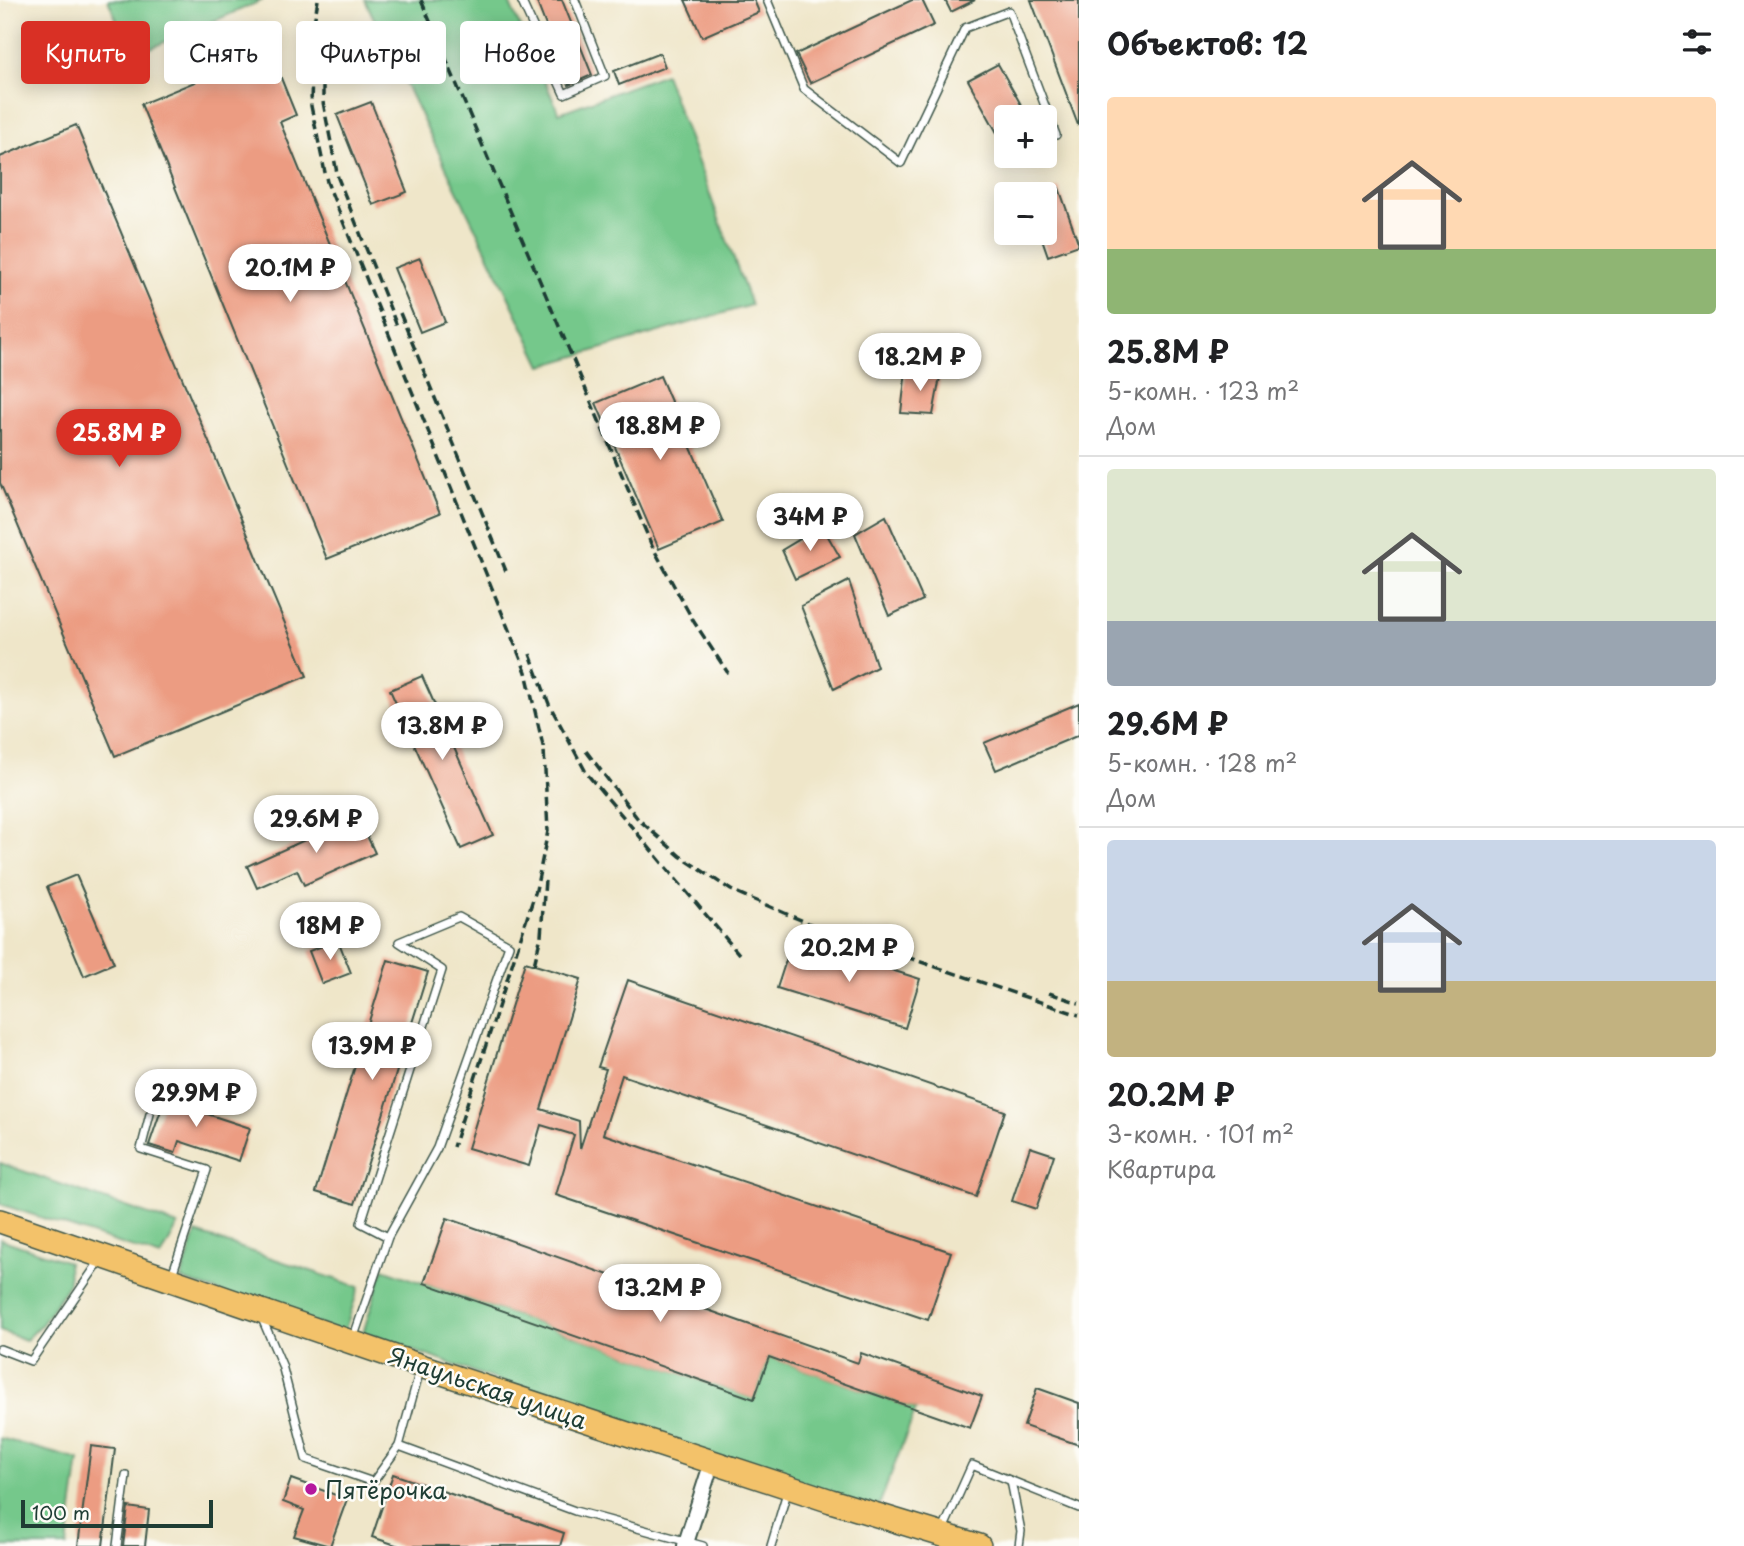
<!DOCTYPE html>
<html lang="ru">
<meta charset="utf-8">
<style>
body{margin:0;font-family:"Playpen Sans",sans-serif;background:#f2f2f2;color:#202124;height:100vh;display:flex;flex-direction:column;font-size:26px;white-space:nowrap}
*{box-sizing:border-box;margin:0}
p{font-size:23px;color:#757577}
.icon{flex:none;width:38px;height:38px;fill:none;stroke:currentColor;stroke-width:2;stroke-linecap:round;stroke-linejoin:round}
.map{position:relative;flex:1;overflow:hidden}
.panel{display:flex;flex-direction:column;background:#fff;width:665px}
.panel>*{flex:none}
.top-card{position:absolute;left:21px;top:21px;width:665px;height:63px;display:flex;gap:14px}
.controls{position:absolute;left:994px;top:105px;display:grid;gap:14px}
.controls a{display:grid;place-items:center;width:63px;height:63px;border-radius:7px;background:#fff;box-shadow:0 4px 18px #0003;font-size:35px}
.scale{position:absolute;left:21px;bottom:18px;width:192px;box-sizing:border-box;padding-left:7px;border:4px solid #1f3d34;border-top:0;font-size:19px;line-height:24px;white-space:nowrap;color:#1f3d34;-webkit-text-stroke:5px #fdfcf7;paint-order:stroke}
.price{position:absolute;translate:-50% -60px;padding:0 16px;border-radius:24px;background:#fff;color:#222;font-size:23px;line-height:46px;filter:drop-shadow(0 2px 4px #0008)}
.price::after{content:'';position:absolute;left:50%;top:42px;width:21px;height:16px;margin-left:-10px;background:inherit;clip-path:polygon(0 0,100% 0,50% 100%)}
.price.on{background:#d93025;color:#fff}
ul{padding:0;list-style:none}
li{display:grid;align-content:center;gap:14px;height:371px;padding:0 28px}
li+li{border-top:2px solid #e0e0e0}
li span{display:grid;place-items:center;height:217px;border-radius:7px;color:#555}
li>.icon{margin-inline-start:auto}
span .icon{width:126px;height:126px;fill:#fffc;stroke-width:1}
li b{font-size:30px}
h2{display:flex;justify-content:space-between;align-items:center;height:84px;padding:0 28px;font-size:30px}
.pill{padding:0 24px;border-radius:7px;background:#fff;box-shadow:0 4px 18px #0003;font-size:24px;line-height:63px}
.pill.on{background:#d93025;color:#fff}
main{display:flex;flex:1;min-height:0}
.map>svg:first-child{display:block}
.green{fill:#75c88b;stroke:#4a8260;stroke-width:2}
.building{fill:#ec9c82}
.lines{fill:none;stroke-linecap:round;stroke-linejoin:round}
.lane-casing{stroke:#3e564a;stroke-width:10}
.street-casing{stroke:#3e564a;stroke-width:18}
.primary-casing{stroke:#3e564a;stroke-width:26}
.lane{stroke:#fff;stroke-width:7}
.street{stroke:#fff;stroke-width:14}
.primary{stroke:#f3c26a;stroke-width:23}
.rail{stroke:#1f3d34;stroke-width:3.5;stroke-dasharray:10 5;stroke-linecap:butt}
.poi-dot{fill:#b5179e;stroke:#fdfcf7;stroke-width:2.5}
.labels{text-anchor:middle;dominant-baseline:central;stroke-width:5;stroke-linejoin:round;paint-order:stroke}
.street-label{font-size:23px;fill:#1f3d34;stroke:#fdfcf7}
.poi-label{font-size:23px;fill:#1f3d34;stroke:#fdfcf7;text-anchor:start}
</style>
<main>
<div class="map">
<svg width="1079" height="1546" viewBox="0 0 1079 1546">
<rect width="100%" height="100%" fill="#fdfcf7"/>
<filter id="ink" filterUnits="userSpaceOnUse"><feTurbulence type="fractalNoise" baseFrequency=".0143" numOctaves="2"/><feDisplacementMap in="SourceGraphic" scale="14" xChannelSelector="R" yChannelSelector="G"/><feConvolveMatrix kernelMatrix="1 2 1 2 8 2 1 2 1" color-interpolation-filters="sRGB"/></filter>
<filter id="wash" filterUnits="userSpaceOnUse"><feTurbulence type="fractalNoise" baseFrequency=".00686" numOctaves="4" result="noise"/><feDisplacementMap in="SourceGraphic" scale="28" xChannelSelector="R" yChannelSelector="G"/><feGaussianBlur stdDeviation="1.57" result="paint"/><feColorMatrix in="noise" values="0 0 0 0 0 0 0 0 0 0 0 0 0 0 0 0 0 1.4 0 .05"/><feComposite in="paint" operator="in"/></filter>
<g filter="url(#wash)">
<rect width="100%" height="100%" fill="#efe6c9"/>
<g class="green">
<polygon points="108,0 263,0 132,56"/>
<polygon points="365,0 508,0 559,113 665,74 751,305 542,366"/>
<polygon points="0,1163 178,1225 161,1257 0,1204"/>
<polygon points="196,1233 359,1287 344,1333 181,1279"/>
<polygon points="0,1239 68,1262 69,1283 42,1324 26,1340 0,1331"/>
<polygon points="383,1269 754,1399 769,1357 916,1409 876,1513 363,1333"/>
<polygon points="0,1438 79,1460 67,1546 0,1546"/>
</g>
<g id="blocks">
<g class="building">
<polygon points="536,0 562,0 592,75 569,85"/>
<polygon points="685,0 754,0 759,12 702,37"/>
<polygon points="912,0 922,0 934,25 810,83 796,54"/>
<polygon points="945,0 975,0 951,12"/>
<polygon points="1031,0 1079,0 1079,124 1078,125"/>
<polygon points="270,51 296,115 280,122 440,513 327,559 141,104"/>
<polygon points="660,53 665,67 619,85 614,71"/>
<polygon points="998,64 1028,117 1006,117 1006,149 968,80"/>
<polygon points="371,102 407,192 373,205 337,115"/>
<polygon points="76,125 307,676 115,756 0,483 0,157"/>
<polygon points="1059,188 1079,245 1048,256 1040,233 1045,233 1045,193"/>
<polygon points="420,258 445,322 420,332 394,268"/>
<polygon points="906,370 940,377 933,415 901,413"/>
<polygon points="660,376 723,522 659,549 596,403"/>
<polygon points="886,516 923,600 889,616 855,534"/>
<polygon points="822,526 840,557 795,579 782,550"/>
<polygon points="849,581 877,667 834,689 801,606"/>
<polygon points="422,676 493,835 461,849 390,690"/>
<polygon points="1079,703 1079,735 996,770 984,743"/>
<polygon points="358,816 375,853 304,885 297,870 257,888 247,866"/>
<polygon points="76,875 114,963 84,976 47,887"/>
<polygon points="793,939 920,979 905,1028 777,988"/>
<polygon points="338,940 351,973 322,984 309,951"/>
<polygon points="388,960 428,972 355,1204 316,1192"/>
<polygon points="525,962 581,979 541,1109 579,1121 580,1149 606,1069 598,1067 628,980 1005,1111 976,1197 622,1075 603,1134 951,1252 928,1320 556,1195 574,1135 541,1125 529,1166 468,1148"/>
<polygon points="169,1087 193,1095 189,1108 250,1128 239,1161 179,1141 175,1153 149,1145"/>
<polygon points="1030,1147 1054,1155 1036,1209 1012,1201"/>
<polygon points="447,1218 858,1363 861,1353 982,1396 970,1428 769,1357 754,1399 424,1283"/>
<polygon points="1037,1388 1079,1403 1079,1445 1024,1426"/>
<polygon points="91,1446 115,1449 103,1546 78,1546"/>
<polygon points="393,1474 564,1533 560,1546 399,1546 372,1537"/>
<polygon points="291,1479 347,1499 330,1546 294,1536 304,1510 283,1502"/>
<polygon points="128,1507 149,1510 145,1546 123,1546"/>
</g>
</g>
</g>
<g filter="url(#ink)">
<use href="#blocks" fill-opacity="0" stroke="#3e564a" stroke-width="2"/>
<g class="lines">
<g class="lane-casing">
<g id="lane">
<polyline points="521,0 564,94 605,76 575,0"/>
<polyline points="767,0 804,89 901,163 965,28 1009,11 1056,135"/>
<polyline points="150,1114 141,1149 207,1170 172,1275"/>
<polyline points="261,1316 282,1365 306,1459 373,1482 399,1446 420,1370"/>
<polyline points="353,1339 388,1237 437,1148 509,945 459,917 399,942 442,970 361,1223 388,1237"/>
<polyline points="0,1349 31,1361 101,1259"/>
<polyline points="399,1446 575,1511 703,1546"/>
<polyline points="1011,1481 1021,1531 1019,1546"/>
<polyline points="942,1532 972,1465 1079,1508"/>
<polyline points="117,1546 126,1475"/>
<polyline points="771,1546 788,1489"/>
</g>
</g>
<g class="street-casing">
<polyline id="street" points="685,1546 712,1462"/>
</g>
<g class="primary-casing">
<polyline id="primary" points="0,1221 421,1366 831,1501 979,1546"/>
</g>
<use href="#lane" class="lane"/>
<use href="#street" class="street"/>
<use href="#primary" class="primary"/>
<g class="rail">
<polyline points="318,0 313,28 311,106 327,182 526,672 544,750 548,831 536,890 453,1147"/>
<polyline points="421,0 652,546 694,622 728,673"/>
<polyline points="323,42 323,102 338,178 397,326"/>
<polyline points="400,313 506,571"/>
<polyline points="530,654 549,704 587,774 739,954"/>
<polyline points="586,751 638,819 680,856 731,890 817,927 1079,1015"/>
<polyline points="534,965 541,936 545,880"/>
<polyline points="1049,993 1079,1003"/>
</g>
</g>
</g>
<circle class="poi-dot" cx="311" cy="1489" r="7"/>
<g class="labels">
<g class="street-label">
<text transform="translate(488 1387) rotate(19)">Янаульская улица</text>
</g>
<g class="poi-label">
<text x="325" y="1489">Пятёрочка</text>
</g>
</g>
</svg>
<div class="controls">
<a>+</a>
<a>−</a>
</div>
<div class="scale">100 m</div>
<b class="price" style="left:290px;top:304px">20.1M ₽</b>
<b class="price" style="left:920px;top:393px">18.2M ₽</b>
<b class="price" style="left:660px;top:462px">18.8M ₽</b>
<b class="price on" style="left:119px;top:469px">25.8M ₽</b>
<b class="price" style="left:810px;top:553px">34M ₽</b>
<b class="price" style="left:442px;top:762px">13.8M ₽</b>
<b class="price" style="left:316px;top:855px">29.6M ₽</b>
<b class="price" style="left:330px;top:962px">18M ₽</b>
<b class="price" style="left:849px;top:984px">20.2M ₽</b>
<b class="price" style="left:372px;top:1082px">13.9M ₽</b>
<b class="price" style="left:196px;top:1129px">29.9M ₽</b>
<b class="price" style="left:660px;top:1324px">13.2M ₽</b>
<div class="top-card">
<a class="pill on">Купить</a>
<a class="pill">Снять</a>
<a class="pill">Фильтры</a>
<a class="pill">Новое</a>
</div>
</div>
<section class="panel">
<h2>Объектов: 12<svg class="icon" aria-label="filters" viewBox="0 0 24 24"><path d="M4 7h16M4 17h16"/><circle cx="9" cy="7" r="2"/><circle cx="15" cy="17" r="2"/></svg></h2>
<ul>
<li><span style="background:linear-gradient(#ffd9b3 70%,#8fb573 0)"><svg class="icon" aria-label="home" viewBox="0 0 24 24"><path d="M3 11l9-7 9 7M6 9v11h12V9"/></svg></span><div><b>25.8M ₽</b><p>5-комн. · 123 m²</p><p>Дом</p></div></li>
<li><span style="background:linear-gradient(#dfe7d0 70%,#9aa5b1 0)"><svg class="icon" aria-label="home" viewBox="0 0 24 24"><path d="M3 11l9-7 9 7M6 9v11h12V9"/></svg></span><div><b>29.6M ₽</b><p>5-комн. · 128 m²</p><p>Дом</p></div></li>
<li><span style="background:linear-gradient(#c9d6e8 65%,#c2b280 0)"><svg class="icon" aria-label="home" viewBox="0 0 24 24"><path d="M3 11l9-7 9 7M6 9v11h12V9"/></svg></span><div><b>20.2M ₽</b><p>3-комн. · 101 m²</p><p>Квартира</p></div></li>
</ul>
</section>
</main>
